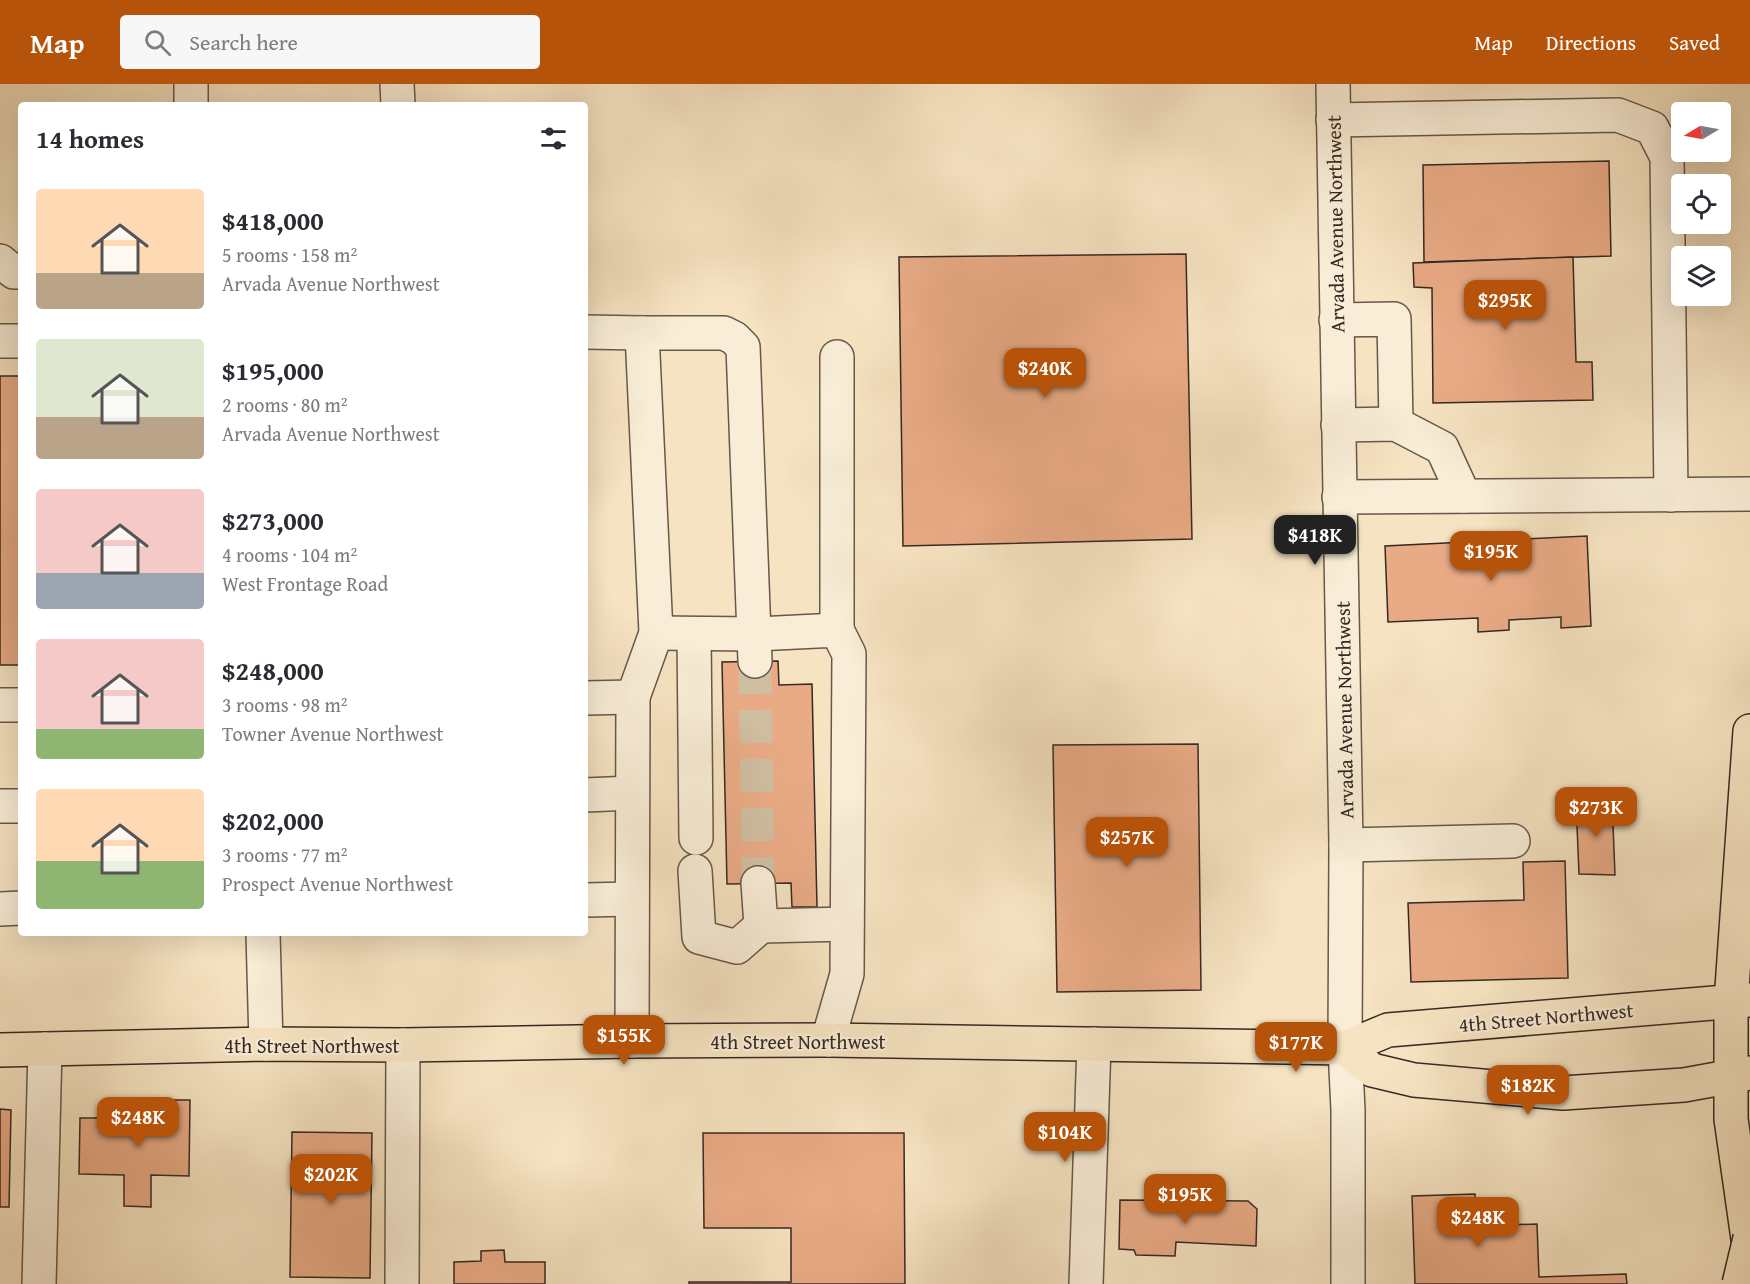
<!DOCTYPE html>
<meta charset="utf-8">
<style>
body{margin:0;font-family:"Gentium Book Plus",serif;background:#f7f7f7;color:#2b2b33;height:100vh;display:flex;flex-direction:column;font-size:22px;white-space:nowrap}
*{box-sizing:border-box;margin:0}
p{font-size:20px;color:#7c7c81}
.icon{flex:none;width:33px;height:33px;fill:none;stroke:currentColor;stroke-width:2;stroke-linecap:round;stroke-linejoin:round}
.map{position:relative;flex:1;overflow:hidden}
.panel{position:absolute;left:18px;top:18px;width:570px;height:834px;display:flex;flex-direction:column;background:#fff;border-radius:6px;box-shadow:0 6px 24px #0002}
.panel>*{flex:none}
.needle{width:39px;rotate:260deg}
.tools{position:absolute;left:1671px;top:18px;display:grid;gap:12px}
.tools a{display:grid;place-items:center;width:60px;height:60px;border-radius:6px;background:#fff;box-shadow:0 6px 24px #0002;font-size:30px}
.price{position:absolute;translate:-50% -51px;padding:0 14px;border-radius:12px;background:#b45309;color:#fff;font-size:20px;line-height:39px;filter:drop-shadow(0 2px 3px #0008)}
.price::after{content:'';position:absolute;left:50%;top:36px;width:18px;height:14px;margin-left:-9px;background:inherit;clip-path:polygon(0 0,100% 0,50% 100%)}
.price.selected{background:#222;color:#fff}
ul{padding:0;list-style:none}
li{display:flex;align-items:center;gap:18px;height:150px;padding:0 18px}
li span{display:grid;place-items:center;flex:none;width:168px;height:120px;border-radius:6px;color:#555}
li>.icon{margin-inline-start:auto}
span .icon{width:72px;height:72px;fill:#fffc;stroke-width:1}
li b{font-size:26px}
h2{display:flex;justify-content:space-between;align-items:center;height:72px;padding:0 18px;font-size:26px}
header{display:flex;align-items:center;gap:36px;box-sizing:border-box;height:84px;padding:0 30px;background:#b45309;color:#fff}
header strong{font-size:28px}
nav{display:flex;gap:33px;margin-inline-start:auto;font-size:21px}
.search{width:420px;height:54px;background:#f7f7f7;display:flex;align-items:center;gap:15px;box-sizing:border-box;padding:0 21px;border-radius:6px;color:#7c7c81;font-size:22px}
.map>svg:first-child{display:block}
.building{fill:#e9ab86;stroke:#362923;stroke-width:1.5}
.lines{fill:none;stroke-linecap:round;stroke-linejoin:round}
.minor-tunnel{stroke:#d0bea1;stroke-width:33;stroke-dasharray:33 16;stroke-linecap:butt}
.minor-casing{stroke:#66584a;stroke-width:36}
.major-casing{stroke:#362923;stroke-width:36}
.highway-casing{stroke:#362923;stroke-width:36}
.minor{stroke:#f9edd7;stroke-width:33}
.major{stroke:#f6e3c1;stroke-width:33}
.highway{stroke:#f6e3c1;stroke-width:33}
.highway-bridge-casing{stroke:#362923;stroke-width:36;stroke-linecap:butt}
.highway-bridge{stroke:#f6e3c1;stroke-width:33}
.labels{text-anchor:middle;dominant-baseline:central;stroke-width:4.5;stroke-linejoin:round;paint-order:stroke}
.street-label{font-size:20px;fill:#362923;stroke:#f9edd7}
</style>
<header>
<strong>Map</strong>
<div class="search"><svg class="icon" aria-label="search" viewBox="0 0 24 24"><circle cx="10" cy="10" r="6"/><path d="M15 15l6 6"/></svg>Search here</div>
<nav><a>Map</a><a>Directions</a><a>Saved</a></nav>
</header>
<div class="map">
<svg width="1750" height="1200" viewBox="0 0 1750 1200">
<rect width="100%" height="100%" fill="#f6e3c1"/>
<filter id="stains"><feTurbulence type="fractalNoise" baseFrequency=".00333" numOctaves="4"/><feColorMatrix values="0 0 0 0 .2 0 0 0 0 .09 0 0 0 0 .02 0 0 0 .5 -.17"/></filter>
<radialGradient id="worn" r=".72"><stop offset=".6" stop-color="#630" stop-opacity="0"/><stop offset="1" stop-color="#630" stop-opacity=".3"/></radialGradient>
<g class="building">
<polygon points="1609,77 1611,172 1424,178 1423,81"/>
<polygon points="1186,170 1192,455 903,462 899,173"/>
<polygon points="1573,173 1576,278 1592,278 1593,316 1433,319 1432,204 1414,203 1413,179"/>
<rect x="0" y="292" width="21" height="289"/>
<polygon points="1587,452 1591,542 1561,544 1561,533 1509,536 1509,546 1478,548 1478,534 1388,538 1385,462"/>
<polygon points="778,577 779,601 812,600 817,823 792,823 791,799 727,800 722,578"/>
<polygon points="1198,660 1201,906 1057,908 1053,661"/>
<polygon points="1612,716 1615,791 1579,790 1576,718"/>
<polygon points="1565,777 1568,894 1411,898 1408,819 1524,816 1523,778"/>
<polygon points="151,1016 190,1016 189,1092 151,1091 151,1123 124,1122 124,1091 79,1090 80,1034 151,1034"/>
<polygon points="0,1025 11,1026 9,1123 0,1123"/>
<polygon points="292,1048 372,1049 370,1194 290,1193"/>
<polygon points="703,1049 904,1049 905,1200 689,1200 689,1198 791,1198 791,1144 704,1144"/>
<polygon points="1475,1110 1476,1142 1537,1140 1539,1193 1626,1190 1627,1200 1415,1200 1412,1112"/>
<polygon points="1120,1116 1248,1117 1257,1125 1256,1162 1176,1158 1175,1172 1136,1171 1134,1166 1119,1165"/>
<polygon points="504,1166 505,1178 545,1178 545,1200 454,1200 454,1178 481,1177 481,1167"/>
</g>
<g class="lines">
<polyline class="minor-tunnel" points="755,577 758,799"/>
<g class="minor-casing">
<g id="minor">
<polyline points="397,0 398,21"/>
<polyline points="1333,0 1346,761 1345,964 1348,1026 1348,1200"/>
<polyline points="191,21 191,0"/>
<polyline points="1333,36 1618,31 1652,44 1667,73 1671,411"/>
<polyline points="0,177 14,188 21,188"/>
<polyline points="1336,236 1394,235 1396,340"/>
<polyline points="585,248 642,249 656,549 633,613 632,957"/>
<polyline points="642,249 724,249 734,254 743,263 755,577"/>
<polyline points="0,257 21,257"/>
<polyline points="837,273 837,546"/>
<polyline points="1338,341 1396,340 1442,364 1464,412"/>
<polyline points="1339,413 1750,410"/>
<polyline points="656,549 755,550 837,546 849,570 847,890 828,956"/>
<polyline points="694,550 696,754"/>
<polyline points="585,614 633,613"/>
<polyline points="0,621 21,621"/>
<polyline points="585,711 632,709"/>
<polyline points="0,722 21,722"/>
<polyline points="1346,761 1513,757"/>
<polyline points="695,787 699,853 737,863 761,842 758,799"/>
<polyline points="585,816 632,815"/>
<polyline points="0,825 21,824"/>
<polyline points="761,842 847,840"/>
<polyline points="263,849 266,960"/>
<polyline points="39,1200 45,965"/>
<polyline points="402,1200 403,961"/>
<polyline points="1086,1200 1094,960"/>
</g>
</g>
<g class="major-casing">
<g id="major">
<polyline points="1731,918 1750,647"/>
<polyline points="1345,964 1372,986 1414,996 1563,1009 1684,1001 1750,989"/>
<polyline points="0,966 266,960 403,961 632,957 828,956 1345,964 1388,946 1750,916"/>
</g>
</g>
<g class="highway-casing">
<polyline id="highway" points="1731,918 1731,1035 1750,1169"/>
</g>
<use href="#minor" class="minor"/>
<use href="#major" class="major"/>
<use href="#highway" class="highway"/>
<g class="highway-bridge-casing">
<polyline id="highway-bridge" points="1739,1200 1750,1154"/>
</g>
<use href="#highway-bridge" class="highway-bridge"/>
</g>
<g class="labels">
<g class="street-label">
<text transform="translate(1335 140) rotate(-91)">Arvada Avenue Northwest</text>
<text transform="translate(1344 626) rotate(-91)">Arvada Avenue Northwest</text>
<text transform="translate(1546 933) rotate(-5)">4th Street Northwest</text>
<text x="798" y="957">4th Street Northwest</text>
<text x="312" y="961">4th Street Northwest</text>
</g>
</g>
<rect width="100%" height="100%" filter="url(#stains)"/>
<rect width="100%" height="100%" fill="url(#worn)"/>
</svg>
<div class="tools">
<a><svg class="needle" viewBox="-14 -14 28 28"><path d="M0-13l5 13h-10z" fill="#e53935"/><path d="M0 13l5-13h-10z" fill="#7c7c81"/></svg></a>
<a><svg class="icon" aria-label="locate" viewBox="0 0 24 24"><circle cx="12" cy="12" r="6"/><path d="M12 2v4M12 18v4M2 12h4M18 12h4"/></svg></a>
<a><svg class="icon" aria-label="layers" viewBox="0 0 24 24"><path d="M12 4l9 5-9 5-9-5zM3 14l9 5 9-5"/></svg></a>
</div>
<b class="price" style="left:1505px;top:247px">$295K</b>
<b class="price" style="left:1045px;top:315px">$240K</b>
<b class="price selected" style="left:1315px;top:482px">$418K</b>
<b class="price" style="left:1491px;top:498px">$195K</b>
<b class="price" style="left:1596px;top:754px">$273K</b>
<b class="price" style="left:1127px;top:784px">$257K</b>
<b class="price" style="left:624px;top:982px">$155K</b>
<b class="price" style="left:1296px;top:989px">$177K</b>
<b class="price" style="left:1528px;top:1032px">$182K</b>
<b class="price" style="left:138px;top:1064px">$248K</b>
<b class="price" style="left:1065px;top:1079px">$104K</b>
<b class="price" style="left:331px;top:1121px">$202K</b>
<b class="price" style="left:1185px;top:1141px">$195K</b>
<b class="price" style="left:1478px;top:1164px">$248K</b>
<section class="panel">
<h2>14 homes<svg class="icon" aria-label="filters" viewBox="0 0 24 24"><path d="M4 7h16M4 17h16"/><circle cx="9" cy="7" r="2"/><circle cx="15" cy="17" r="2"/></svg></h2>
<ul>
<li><span style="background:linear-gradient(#ffd9b3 70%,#b9a48a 0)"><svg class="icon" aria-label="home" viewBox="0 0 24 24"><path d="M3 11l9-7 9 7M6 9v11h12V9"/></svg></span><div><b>$418,000</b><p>5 rooms · 158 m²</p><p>Arvada Avenue Northwest</p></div></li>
<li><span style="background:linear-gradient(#dfe7d0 65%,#b9a48a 0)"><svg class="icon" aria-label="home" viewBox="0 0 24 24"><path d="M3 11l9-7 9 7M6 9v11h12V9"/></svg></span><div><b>$195,000</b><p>2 rooms · 80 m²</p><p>Arvada Avenue Northwest</p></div></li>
<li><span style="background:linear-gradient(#f6c9c9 70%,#9aa5b1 0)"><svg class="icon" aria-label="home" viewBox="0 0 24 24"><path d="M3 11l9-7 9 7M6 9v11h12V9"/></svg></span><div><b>$273,000</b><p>4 rooms · 104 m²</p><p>West Frontage Road</p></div></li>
<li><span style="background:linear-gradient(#f6c9c9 75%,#8fb573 0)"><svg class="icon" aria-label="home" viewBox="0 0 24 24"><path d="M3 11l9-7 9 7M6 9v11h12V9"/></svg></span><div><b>$248,000</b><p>3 rooms · 98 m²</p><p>Towner Avenue Northwest</p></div></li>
<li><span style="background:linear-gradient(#ffd9b3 60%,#8fb573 0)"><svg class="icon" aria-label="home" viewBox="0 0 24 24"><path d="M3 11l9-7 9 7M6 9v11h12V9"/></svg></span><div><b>$202,000</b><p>3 rooms · 77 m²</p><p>Prospect Avenue Northwest</p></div></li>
</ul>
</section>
</div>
